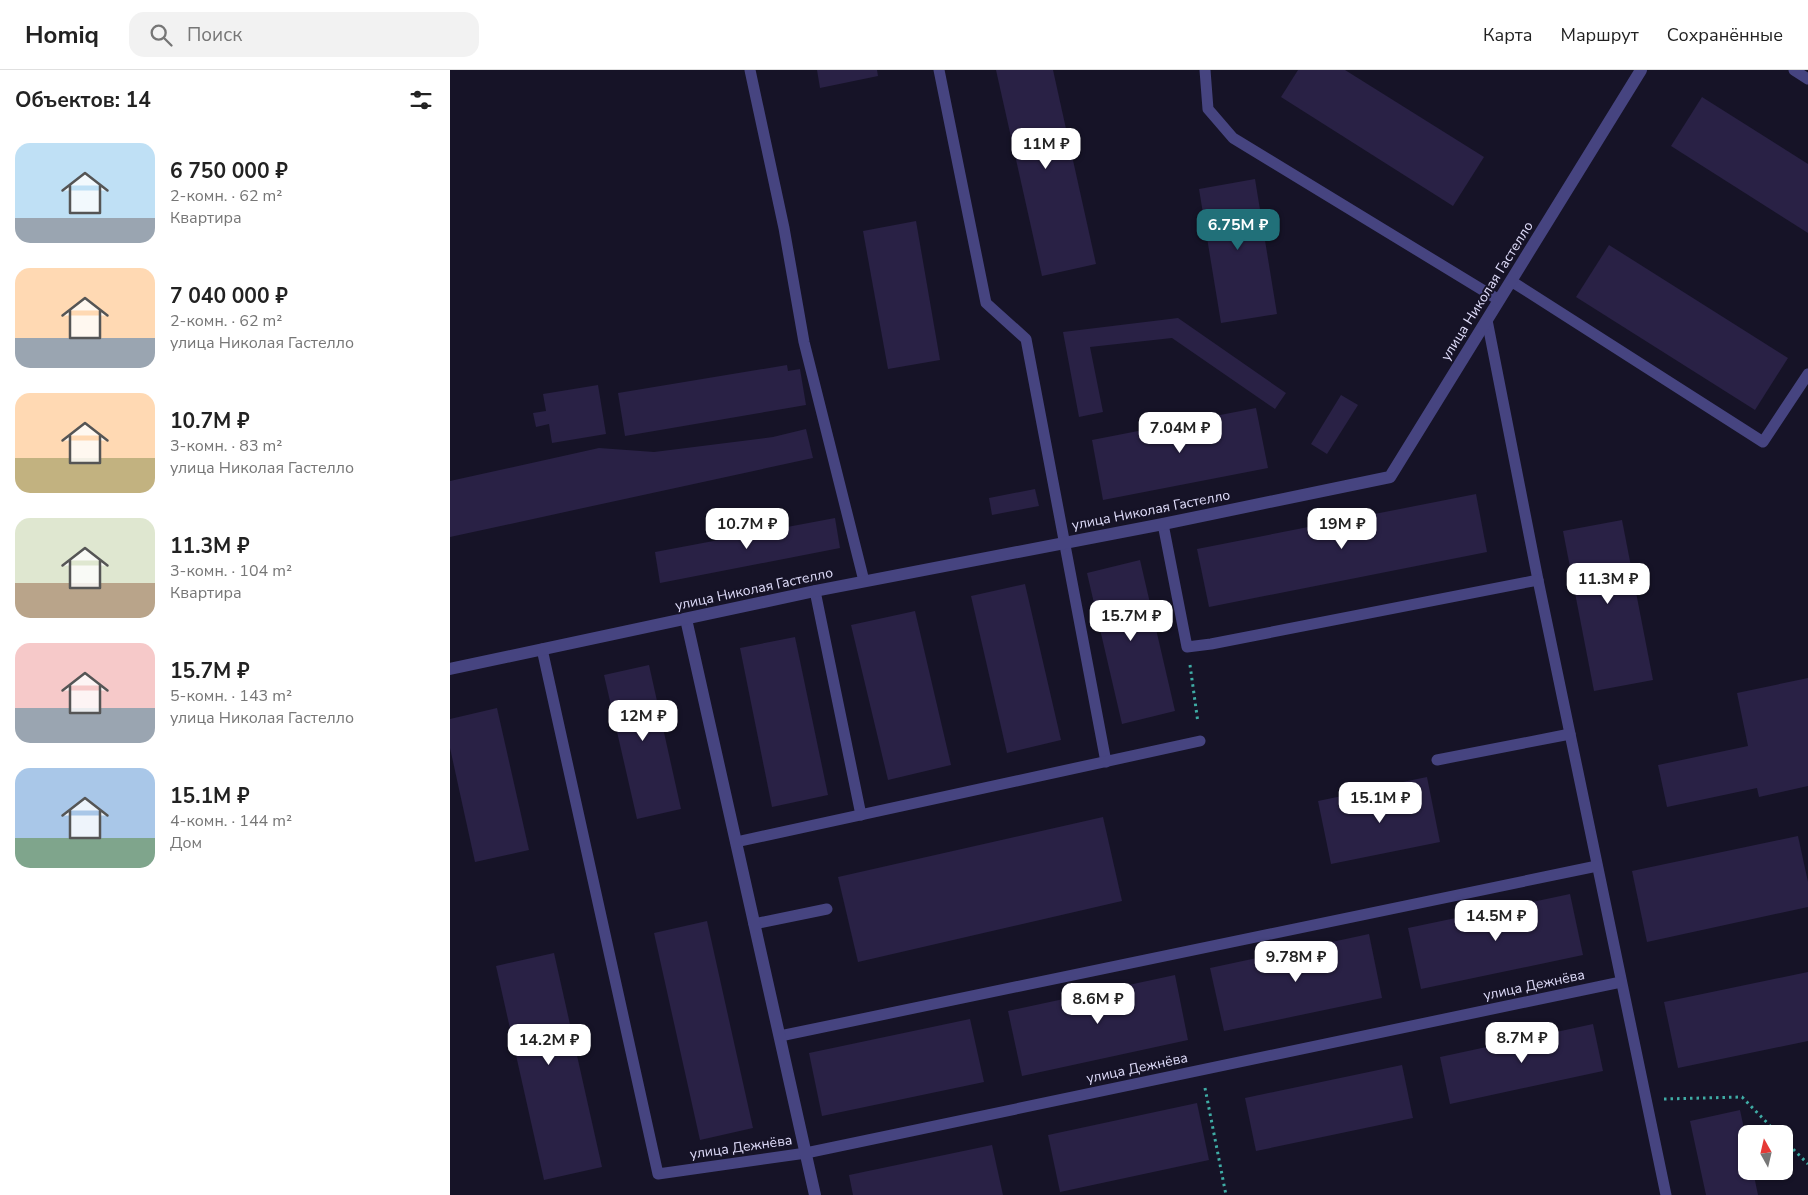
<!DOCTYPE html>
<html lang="ru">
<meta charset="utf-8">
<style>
body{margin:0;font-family:"Nunito Sans",sans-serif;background:#f2f2f2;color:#222;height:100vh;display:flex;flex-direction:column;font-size:19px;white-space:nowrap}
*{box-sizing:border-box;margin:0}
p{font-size:16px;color:#767676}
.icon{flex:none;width:28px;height:28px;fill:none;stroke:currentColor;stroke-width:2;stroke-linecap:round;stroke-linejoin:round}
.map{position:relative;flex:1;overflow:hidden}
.details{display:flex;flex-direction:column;background:#fff;width:450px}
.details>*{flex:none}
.needle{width:32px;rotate:352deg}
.tools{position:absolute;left:1288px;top:1055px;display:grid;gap:10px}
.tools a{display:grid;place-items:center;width:55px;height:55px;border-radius:10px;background:#fff;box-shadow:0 1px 4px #0004;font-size:25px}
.price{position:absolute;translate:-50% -42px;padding:0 11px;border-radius:10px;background:#fff;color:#222;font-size:16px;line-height:32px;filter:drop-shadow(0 1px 2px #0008)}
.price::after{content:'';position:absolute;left:50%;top:30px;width:15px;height:11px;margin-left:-8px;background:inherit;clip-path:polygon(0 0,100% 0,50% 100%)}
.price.current{background:#217079;color:#fff}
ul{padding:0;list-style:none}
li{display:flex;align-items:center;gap:15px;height:125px;padding:0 15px}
li span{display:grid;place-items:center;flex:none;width:140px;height:100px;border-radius:15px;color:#555}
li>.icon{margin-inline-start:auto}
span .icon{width:60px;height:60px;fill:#fffc;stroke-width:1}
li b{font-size:21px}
h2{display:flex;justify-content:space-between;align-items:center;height:60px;padding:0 15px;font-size:21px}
header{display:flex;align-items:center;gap:30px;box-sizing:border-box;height:70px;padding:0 25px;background:#fff;border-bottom:1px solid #e0e0e0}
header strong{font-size:24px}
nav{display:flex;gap:28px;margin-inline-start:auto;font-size:18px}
.search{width:350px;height:45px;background:#f2f2f2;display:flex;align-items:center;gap:12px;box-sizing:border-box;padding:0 18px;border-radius:15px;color:#767676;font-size:19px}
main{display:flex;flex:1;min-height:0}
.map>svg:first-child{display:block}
.building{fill:#292145}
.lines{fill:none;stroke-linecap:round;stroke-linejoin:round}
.path{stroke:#3faca5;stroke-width:3;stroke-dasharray:2.5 4;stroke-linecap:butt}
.service{stroke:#464480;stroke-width:11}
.minor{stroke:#464480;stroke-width:12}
.labels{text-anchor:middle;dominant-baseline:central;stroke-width:4;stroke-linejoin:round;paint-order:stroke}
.street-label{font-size:14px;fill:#e0ddfb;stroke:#161327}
</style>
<header>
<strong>Homiq</strong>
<div class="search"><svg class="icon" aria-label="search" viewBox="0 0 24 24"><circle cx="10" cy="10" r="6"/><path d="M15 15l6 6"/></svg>Поиск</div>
<nav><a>Карта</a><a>Маршрут</a><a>Сохранённые</a></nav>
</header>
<main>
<section class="details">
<h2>Объектов: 14<svg class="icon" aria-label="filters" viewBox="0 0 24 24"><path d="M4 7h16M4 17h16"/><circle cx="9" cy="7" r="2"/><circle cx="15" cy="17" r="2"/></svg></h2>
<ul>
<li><span style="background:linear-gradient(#bfe0f5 75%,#9aa5b1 0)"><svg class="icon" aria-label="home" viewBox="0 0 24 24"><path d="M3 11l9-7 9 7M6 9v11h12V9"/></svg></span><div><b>6 750 000 ₽</b><p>2-комн. · 62 m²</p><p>Квартира</p></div></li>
<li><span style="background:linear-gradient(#ffd9b3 70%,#9aa5b1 0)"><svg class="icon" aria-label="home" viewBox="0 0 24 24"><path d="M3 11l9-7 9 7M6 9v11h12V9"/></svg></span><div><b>7 040 000 ₽</b><p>2-комн. · 62 m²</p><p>улица Николая Гастелло</p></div></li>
<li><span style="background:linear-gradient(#ffd9b3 65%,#c2b280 0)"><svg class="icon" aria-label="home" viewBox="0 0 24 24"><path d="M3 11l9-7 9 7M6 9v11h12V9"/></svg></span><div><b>10.7M ₽</b><p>3-комн. · 83 m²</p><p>улица Николая Гастелло</p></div></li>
<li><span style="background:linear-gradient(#dfe7d0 65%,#b9a48a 0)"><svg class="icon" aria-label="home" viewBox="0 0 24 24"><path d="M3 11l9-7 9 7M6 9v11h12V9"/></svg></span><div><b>11.3M ₽</b><p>3-комн. · 104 m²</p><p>Квартира</p></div></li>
<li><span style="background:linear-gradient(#f6c9c9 65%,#9aa5b1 0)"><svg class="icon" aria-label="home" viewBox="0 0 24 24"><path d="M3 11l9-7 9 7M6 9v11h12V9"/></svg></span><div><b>15.7M ₽</b><p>5-комн. · 143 m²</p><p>улица Николая Гастелло</p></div></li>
<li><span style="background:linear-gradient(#a9c7e8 70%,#7fa58c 0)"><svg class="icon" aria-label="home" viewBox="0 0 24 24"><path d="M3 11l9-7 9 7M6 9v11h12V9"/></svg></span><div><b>15.1M ₽</b><p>4-комн. · 144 m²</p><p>Дом</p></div></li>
</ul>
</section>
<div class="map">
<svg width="1358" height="1125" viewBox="0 0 1358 1125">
<rect width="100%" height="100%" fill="#161327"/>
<g class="building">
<polygon points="367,0 427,0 428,6 370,18"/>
<polygon points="546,0 603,0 646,194 592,206"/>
<polygon points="848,0 895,0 1034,87 1003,136 831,27"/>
<polygon points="1252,27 1358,94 1358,163 1221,76"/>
<polygon points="805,109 827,244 771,253 749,119"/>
<polygon points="466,151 490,290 438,299 413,161"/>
<polygon points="1159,175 1338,288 1305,340 1126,227"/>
<polygon points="728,248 836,323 825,339 722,268 640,277 653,342 629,347 613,262"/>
<polygon points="337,295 338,301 350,299 356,335 175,366 168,323"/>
<polygon points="148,315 156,364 102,373 99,354 86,357 83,343 96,341 93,324"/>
<polygon points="891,325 908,335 877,384 861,374"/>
<polygon points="806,338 818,398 653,430 642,370"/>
<polygon points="356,359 363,388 0,467 0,411 149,378 204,382 323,367"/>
<polygon points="585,419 589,436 542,445 539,428"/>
<polygon points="1026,424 1037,482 759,537 747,479"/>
<polygon points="385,448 390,478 210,513 205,482"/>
<polygon points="1172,450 1203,610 1144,621 1113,461"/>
<polygon points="690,490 725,641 672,654 637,503"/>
<polygon points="575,514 611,670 557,683 521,526"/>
<polygon points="465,541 501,695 438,710 401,555"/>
<polygon points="345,567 378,725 322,737 290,578"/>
<polygon points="199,595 231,739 187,749 154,605"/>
<polygon points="1358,608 1358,716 1309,727 1307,718 1217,737 1208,695 1298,676 1287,623"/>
<polygon points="47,638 79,780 25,792 0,678 0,649"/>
<polygon points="977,707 990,772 881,794 868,731 897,725 900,742 952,732 948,713"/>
<polygon points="653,747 672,831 408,892 388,807"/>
<polygon points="1348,766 1358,812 1358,837 1197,872 1182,801"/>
<polygon points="1120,824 1133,885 971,919 958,858"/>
<polygon points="257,851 303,1058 250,1070 204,863"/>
<polygon points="919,864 932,928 774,961 760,898"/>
<polygon points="104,883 152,1097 94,1110 46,896"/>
<polygon points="1358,902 1358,971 1228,998 1214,932"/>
<polygon points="725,905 738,970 572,1006 558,941"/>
<polygon points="520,949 534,1012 372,1046 359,983"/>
<polygon points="1143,954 1153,1001 1000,1034 990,987"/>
<polygon points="952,995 963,1048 806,1081 795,1028"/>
<polygon points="747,1033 759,1090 610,1122 598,1065"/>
<polygon points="1290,1040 1296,1068 1296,1101 1303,1101 1308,1125 1256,1125 1240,1051"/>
<polygon points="542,1075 553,1125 403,1125 399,1105"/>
</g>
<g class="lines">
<g class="path">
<polyline points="740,595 748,653"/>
<polyline points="755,1018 776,1125"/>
<polyline points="1214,1029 1292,1027 1328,1064"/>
<polyline points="1334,1070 1358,1094"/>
</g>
<g class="service">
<polyline points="300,0 334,158 354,272 414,511"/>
<polyline points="489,0 536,233 576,269 656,692"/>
<polyline points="755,0 758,39 783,68 1049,230"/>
<polyline points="1344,0 1358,9"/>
<polyline points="1061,211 1313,372 1358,304"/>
<polyline points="713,454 737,577 761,574 1088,510 1037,250"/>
<polyline points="1088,510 1216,1125"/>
<polyline points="365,521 411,745"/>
<polyline points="92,579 208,1104 356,1083 1171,912"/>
<polyline points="987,690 1120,664"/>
<polyline points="286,772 750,671"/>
<polyline points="304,854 377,839"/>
<polyline points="330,966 1147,796"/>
</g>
<g class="minor">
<polyline points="236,549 365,1125"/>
<polyline points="0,599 365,521 713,454 940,407 1191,0"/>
</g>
</g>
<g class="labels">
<g class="street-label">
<text transform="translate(1037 221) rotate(-58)">улица Николая Гастелло</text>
<text transform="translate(701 440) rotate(-11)">улица Николая Гастелло</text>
<text transform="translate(304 519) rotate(-12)">улица Николая Гастелло</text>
<text transform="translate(1084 915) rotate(-12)">улица Дежнёва</text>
<text transform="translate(687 998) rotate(-12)">улица Дежнёва</text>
<text transform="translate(291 1077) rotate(-8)">улица Дежнёва</text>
</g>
</g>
</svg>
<div class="tools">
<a><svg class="needle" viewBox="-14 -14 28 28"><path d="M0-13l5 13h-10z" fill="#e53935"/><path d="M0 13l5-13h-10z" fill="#767676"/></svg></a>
</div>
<b class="price" style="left:596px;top:100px">11M ₽</b>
<b class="price current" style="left:788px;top:181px">6.75M ₽</b>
<b class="price" style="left:730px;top:384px">7.04M ₽</b>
<b class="price" style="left:297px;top:480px">10.7M ₽</b>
<b class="price" style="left:892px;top:480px">19M ₽</b>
<b class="price" style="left:1158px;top:535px">11.3M ₽</b>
<b class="price" style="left:681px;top:572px">15.7M ₽</b>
<b class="price" style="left:193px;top:672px">12M ₽</b>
<b class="price" style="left:930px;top:754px">15.1M ₽</b>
<b class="price" style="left:1046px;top:872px">14.5M ₽</b>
<b class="price" style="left:846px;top:913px">9.78M ₽</b>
<b class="price" style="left:648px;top:955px">8.6M ₽</b>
<b class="price" style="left:1072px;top:994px">8.7M ₽</b>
<b class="price" style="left:99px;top:996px">14.2M ₽</b>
</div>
</main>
